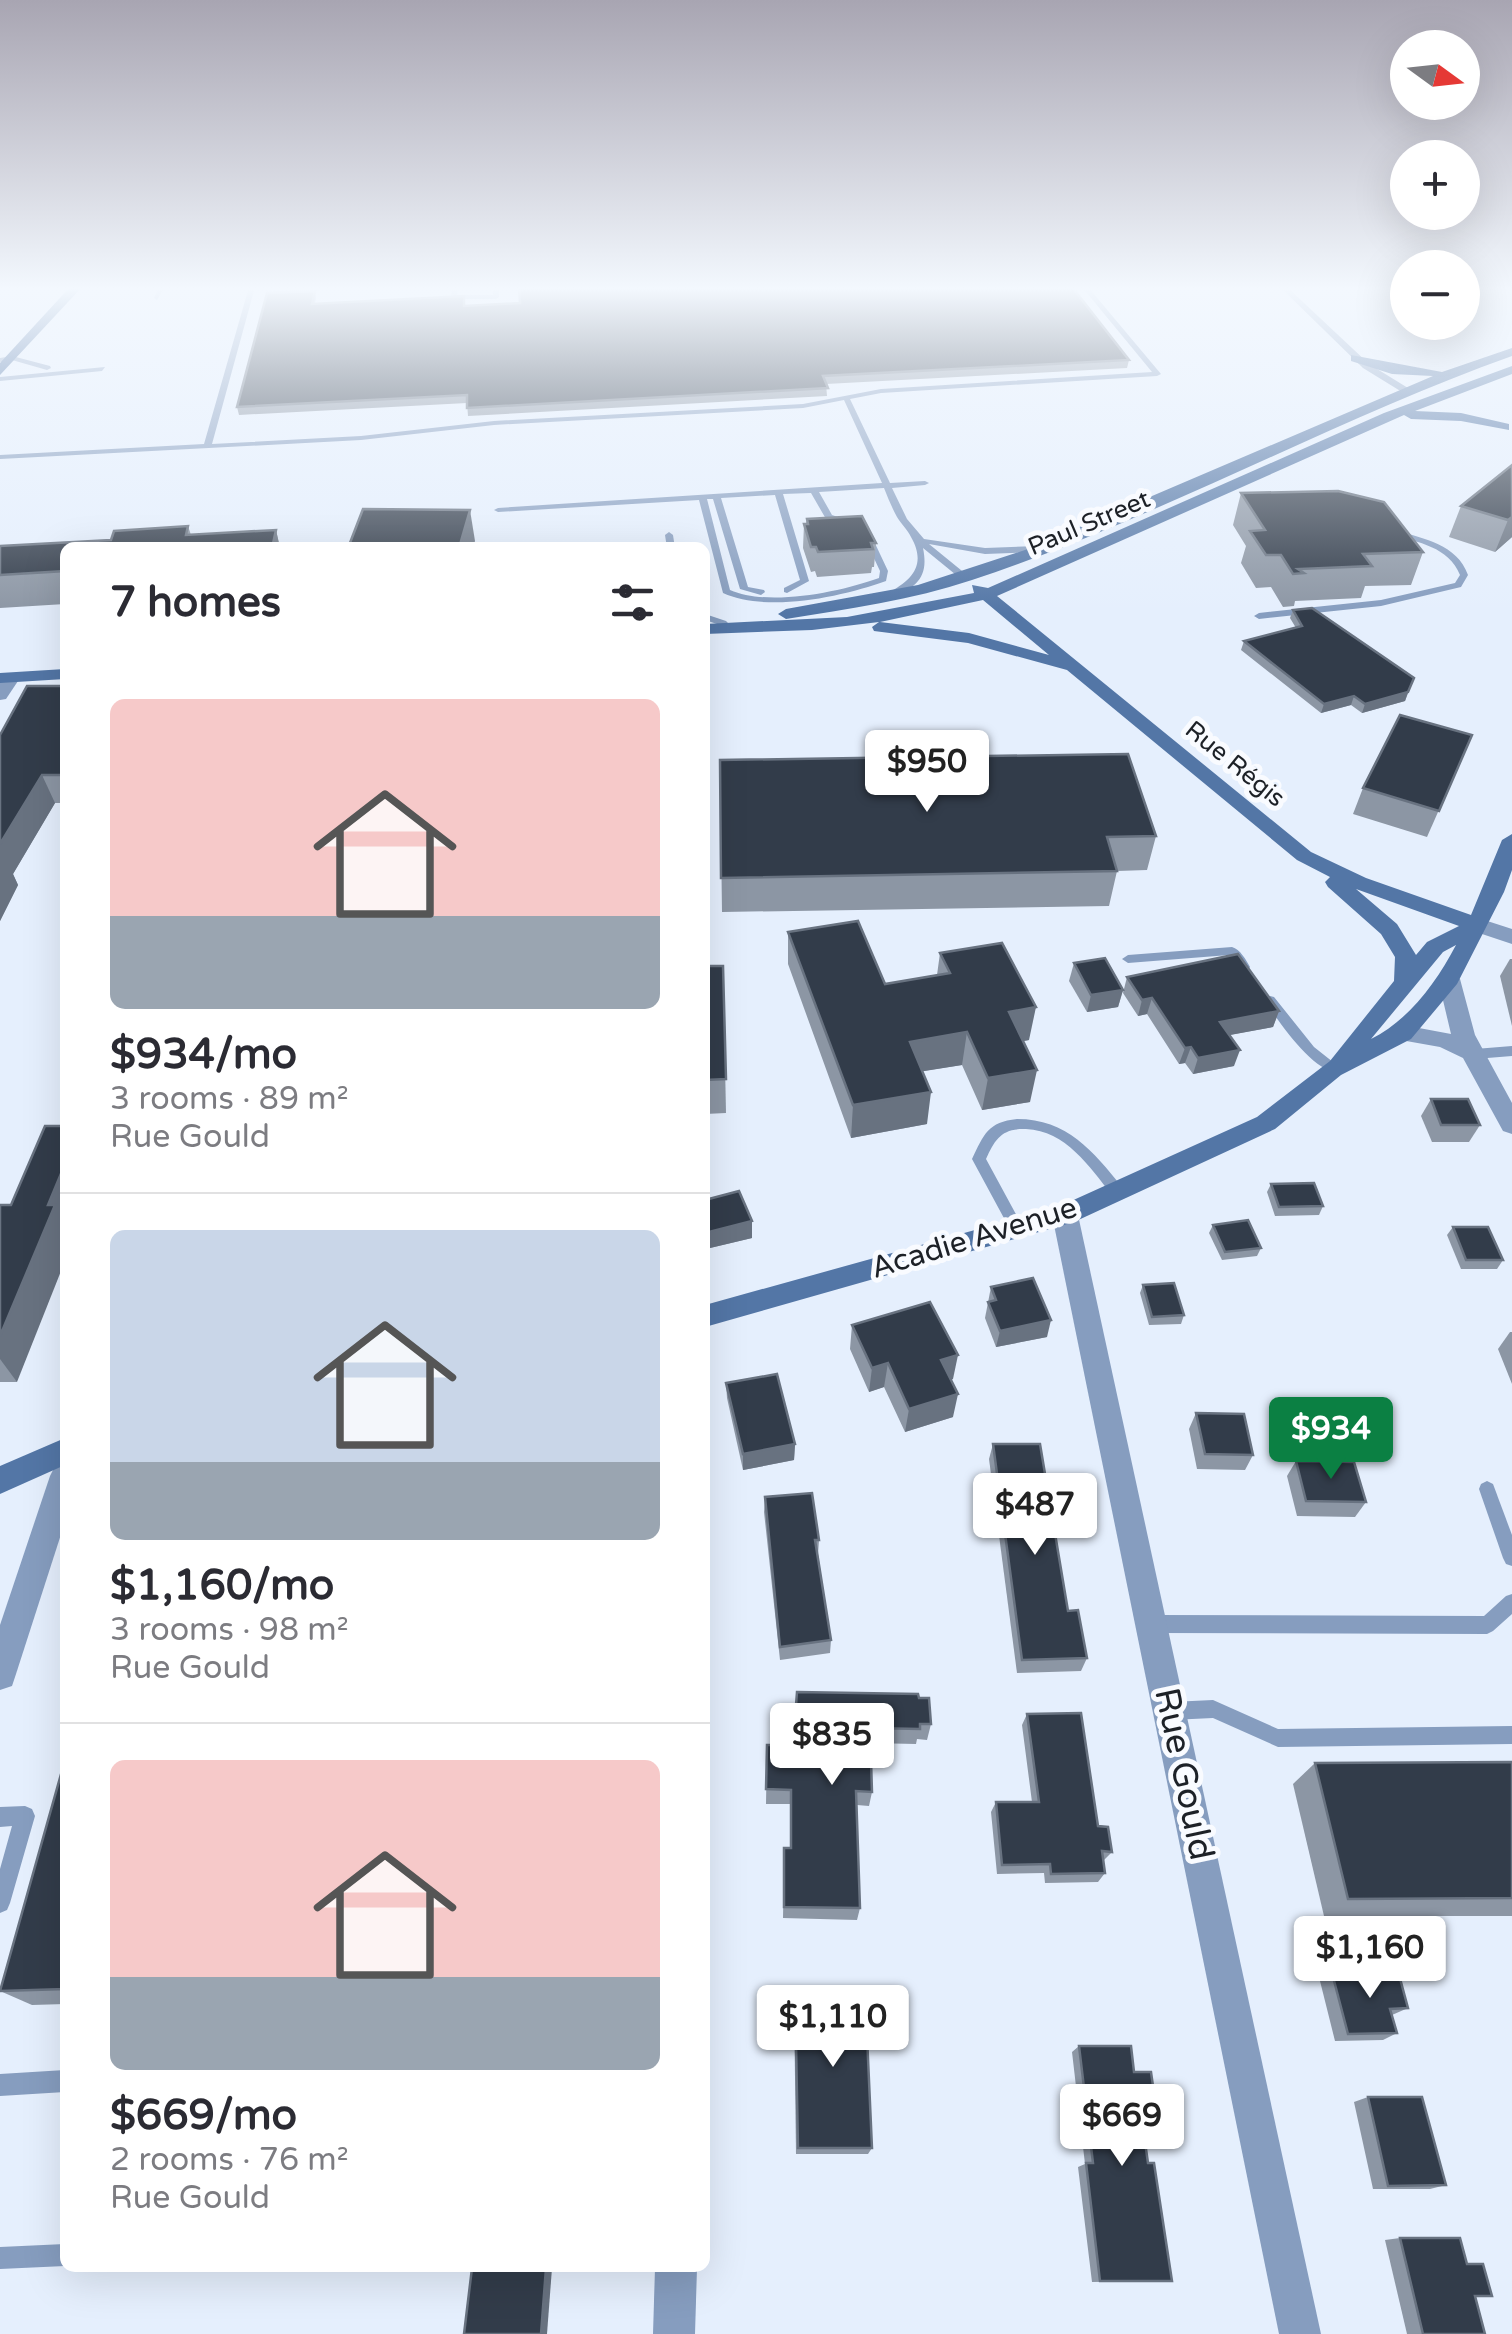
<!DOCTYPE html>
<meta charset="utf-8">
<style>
body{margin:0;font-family:"Varela Round",sans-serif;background:#f2f2f3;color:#2b2b33;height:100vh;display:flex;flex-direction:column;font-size:38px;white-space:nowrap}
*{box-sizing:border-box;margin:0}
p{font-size:32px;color:#7c7c81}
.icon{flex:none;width:55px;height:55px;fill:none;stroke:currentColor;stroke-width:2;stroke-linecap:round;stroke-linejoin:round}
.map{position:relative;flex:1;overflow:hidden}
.details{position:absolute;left:60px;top:542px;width:650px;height:1730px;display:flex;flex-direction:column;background:#fff;border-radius:15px;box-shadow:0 10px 40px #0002}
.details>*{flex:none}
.needle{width:65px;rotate:105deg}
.controls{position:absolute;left:1390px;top:30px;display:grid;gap:20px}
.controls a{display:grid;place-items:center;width:90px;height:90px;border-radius:50%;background:#fff;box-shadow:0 10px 40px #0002;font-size:50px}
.price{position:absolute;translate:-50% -85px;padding:0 22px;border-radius:10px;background:#fff;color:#222;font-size:32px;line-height:65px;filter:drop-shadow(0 2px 5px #0008)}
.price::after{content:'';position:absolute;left:50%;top:60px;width:30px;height:22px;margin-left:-15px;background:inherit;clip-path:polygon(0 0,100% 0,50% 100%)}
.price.on{background:#0b8043;color:#fff}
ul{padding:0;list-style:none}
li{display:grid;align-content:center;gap:20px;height:530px;padding:0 50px}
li+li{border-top:2px solid #e1e1e2}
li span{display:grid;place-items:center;height:310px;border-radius:15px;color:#555}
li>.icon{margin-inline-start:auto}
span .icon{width:180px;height:180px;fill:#fffc;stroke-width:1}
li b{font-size:42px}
h2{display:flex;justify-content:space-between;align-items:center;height:120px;padding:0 50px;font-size:42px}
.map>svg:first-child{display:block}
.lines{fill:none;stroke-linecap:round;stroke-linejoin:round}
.lane{fill:#869dbf;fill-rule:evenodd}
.street{fill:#869dbf;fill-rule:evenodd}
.secondary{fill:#5376a6;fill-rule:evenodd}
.primary{fill:#2e5993;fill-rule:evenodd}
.wall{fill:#8c96a4}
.shaded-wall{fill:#687280}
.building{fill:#323c4a;stroke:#687280;stroke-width:2.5}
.labels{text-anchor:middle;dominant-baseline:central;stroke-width:10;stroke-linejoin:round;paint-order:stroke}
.far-street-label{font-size:25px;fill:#1d2127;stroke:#f9fbff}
.street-label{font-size:30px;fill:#1d2127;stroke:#f9fbff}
.near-street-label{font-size:35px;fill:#1d2127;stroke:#f9fbff}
</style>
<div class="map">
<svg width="1512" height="2334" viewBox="0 0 1512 2334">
<rect width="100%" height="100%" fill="#e5effd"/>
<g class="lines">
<g class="lane">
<polygon points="159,287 165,287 157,300 154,298"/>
<path d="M249,287h6l-43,157 149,-8 133,-15 309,-17 78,-15 271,-17 -70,-85h6l73,87 -4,2 -276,17 -31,6 40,84 35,-2 4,2 -4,2 -33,3 15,31 17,20 61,9 53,-2 4,3 -4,3 -53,2 -56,-10 38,31v4h-6l-38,-31c6,29 -6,39 -32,50l-4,-3 1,-2c24,-13 39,-28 23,-56 -3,-7 -10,-13 -14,-20 -5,-9 -9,-19 -13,-29l-65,4 13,23 18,6v4l-3,1 -21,-7 -15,-26 -28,1 26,87 -22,12 -3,-1v-4l16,-8 -25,-85 -54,3 27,89 16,3 1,2 -4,3 -21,-6 -27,-90h-6l23,91c39,17 110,2 149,-12l1,-7 -16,-34 4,-3 4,3 16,34 -2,10c-45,16 -118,32 -163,12l-24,-93 -201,12 -4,-2 4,-2 384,-25 -38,-83 -41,8 -309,17 -133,15 -361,19v-4l204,-11z"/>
<polygon points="452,287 458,287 457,295 493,295 493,287 499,287 499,297 496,299 454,299 451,297"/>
<polygon points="1280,287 1287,287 1369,364 1408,388 1408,392 1402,392 1363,368"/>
<polygon points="1397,287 1403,287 1403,304 1400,306 1397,304"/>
<polygon points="12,356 50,366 51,368 47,370 12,360 0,362 0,358"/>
<polygon points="105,367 102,371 0,381 0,377"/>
<path d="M1395,530c29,9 62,14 73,45l-7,12 -80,19 -122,13 -5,-3 5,-3 122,-13 74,-17 5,-8c-11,-28 -42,-33 -68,-40l-1,-2z"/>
<polygon points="669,532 673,535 675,548 667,548 665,535"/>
<polygon points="498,543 501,544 502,548 493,548"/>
<polygon points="705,614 726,621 728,623 723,626 705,620"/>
<path d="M1232,947c8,2 14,13 18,20l-2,3h-8l-11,-15 -101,8 -6,-4 6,-4z"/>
<path d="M1270,996l4,1 40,50 24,19 1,3 -1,3c-25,1 -60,-52 -74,-72z"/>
<polygon points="1512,1046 1512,1056 1475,1059 1469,1054 1475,1049"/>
<path d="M1017,1119c50,0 76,32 105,68l2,4 -2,4h-10c-23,-29 -46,-64 -86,-66 -24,-1 -31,10 -40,30l38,70 -2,4h-10l-40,-74c12,-25 16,-37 45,-40z"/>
<polygon points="1487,1481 1493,1484 1512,1535 1512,1566 1506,1564 1503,1558 1479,1489 1481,1484"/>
<polygon points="1512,1594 1512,1614 1493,1631 1487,1634 1152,1633 1146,1630 1143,1624 1146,1618 1152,1615 1484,1616 1506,1596"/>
<polygon points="1213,1700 1278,1729 1512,1726 1512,1744 1278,1747 1213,1718 1171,1720 1165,1717 1162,1711 1165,1705 1171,1702"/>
<polygon points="25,1806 32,1809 35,1816 10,1903 7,1910 0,1913 0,1869 12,1826 0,1827 0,1807"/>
<polygon points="65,2070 65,2092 0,2096 0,2074"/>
<polygon points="65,2244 65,2266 0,2269 0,2247"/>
</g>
<g class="street">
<polygon points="11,673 20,678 6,699 0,700 0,681"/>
<polygon points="1478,918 1512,929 1512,944 1470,930 1467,925"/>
<polygon points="1449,971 1460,979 1475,1035 1512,1103 1512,1134 1503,1131 1463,1058 1440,1047 1395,1039 1392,1033 1403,1025 1451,1034 1438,979"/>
<polygon points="1065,1205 1074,1208 1078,1215 1321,2334 1279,2334 1052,1215 1056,1208"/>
<polygon points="65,1463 65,1522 16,1674 12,1686 0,1690 0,1625 50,1476 55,1466"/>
<polygon points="655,2268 697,2268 695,2334 653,2334"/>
</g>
<g class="secondary">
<path d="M1512,348v8c-184,66 -355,163 -540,224 -60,20 -124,29 -186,39l-8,-5 8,-5 132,-24 110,-36 405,-173 -41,-2 -41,-13v-6l91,17z"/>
<path d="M1512,366v8l-97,37 46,2 48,11v6l-48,-9 -50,-2 -7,-4 -407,181 314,256 55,26 105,37 31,-75 10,-6v36l-8,22 -47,92 -46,55 -70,36 -66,54 -201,93 -369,105v-22l353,-98 199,-90 73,-56 64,-80 1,-24 -14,-23 -53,-47 -3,-5 5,-5 -33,-17 -230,-190 -99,-27 -94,-12 -2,-4 7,-5 -67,8 -107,4v-10l142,-7 127,-24 -2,-8 16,3 396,-175zM983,600l66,55 -80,-22 -89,-11zM1356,889l103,37 -32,16 -11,13 -19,-31zM1456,945c-20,38 -47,75 -85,94l72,-87z"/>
<polygon points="65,669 65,679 0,683 0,673"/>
<polygon points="65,1438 65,1465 0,1494 0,1466"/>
</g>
<polygon class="primary" points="70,287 82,287 0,375 0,363"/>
</g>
<g class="wall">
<polygon points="315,291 316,298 315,303 465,306 1129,360 1127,368 826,384 827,396 468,416 467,403 239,415 237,407"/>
<polygon points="1512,465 1512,537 1495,552 1449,537 1461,506"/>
<polygon points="1241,493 1423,552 1411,585 1365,586 1361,598 1295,601 1294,606 1283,607 1271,587 1256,588 1241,563 1246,546 1233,525"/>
<polygon points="807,519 876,543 874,567 872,567 871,573 817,577 815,571 811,572 803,548 804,524 806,524"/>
<polygon points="188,526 191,535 276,530 280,548 65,548 65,604 0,608 0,546 111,540"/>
<polygon points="1293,610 1414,678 1405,701 1362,713 1351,705 1321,713 1241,650 1244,641 1296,628 1290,618"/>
<polygon points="65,686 65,803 55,803 13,874 18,885 0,921 0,735"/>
<polygon points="1472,735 1427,837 1353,814 1363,788"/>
<polygon points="720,760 1156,836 1147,870 1117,871 1109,906 722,912"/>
<polygon points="788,932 885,984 937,975 940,953 1029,1040 1023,1041 1030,1102 982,1110 962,1065 923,1071 927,1124 851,1138 788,964"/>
<polygon points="1510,959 1512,959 1512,1026 1500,976"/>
<polygon points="1074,963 1123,990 1118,1007 1087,1012 1069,981"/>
<polygon points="705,966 723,966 726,1113 705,1114"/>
<polygon points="1127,977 1279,1011 1273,1027 1229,1035 1234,1066 1193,1074 1185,1063 1179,1064 1147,1014 1138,1016 1123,993"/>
<polygon points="1431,1099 1480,1125 1469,1142 1432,1142 1421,1116"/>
<polygon points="1271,1184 1323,1206 1319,1215 1275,1216 1267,1192"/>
<polygon points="705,1200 752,1238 710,1248 705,1236"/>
<polygon points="0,1205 17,1382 0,1382"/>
<polygon points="1213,1225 1261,1248 1257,1256 1222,1260 1209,1233"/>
<polygon points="1453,1227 1503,1260 1497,1269 1461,1269 1447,1235"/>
<polygon points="1143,1285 1184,1315 1181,1324 1149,1325 1140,1293"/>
<polygon points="991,1287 1047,1337 996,1347 985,1318"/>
<polygon points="852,1325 953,1379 950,1380 953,1417 905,1432 884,1387 869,1392 850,1349"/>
<polygon points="1510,1332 1512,1332 1512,1384 1498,1349"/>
<polygon points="726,1383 795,1444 794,1460 743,1470 727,1398"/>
<polygon points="1196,1413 1253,1455 1245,1470 1197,1469 1189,1429"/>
<polygon points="993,1444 1068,1611 1087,1658 1081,1671 1017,1673 989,1459"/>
<polygon points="1296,1461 1366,1502 1355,1517 1297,1516 1287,1476"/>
<polygon points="765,1497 819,1540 818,1554 831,1640 830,1653 780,1660 764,1512"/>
<polygon points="919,1698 931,1724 927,1740 917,1739 916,1744 870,1743 872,1792 869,1806 857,1805 860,1908 857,1920 783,1918 784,1861 790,1848 791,1804 766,1804 767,1745 793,1745"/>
<polygon points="1027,1714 1098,1826 1112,1852 1103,1861 1105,1873 1098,1882 1045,1883 1044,1873 997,1874 991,1812 996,1802 1032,1802 1022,1725"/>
<polygon points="65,1760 65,2004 32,2005 0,1991"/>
<polygon points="1512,1762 1512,1916 1324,1916 1293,1784 1315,1763"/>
<polygon points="1332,1973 1408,2008 1392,2015 1397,2033 1383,2040 1335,2041 1320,1981"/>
<polygon points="795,1991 872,2148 868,2154 796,2154 794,2002"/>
<polygon points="1079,2046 1134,2072 1155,2100 1146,2105 1140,2105 1148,2163 1172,2281 1092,2282 1078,2167 1085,2164 1072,2052"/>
<polygon points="1368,2097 1446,2185 1430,2189 1373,2189 1354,2102"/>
<polygon points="1400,2238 1467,2264 1485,2334 1407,2334 1385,2240"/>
</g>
<g class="shaded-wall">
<polygon points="470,510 475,541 473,548 459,548"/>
<polygon points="1512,517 1512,537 1495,552 1508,520"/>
<polygon points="276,530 280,548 272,548"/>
<polygon points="1408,692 1405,701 1362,713 1365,704"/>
<polygon points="1354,696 1351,705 1321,713 1324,704"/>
<polygon points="42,775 55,803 13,874 18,885 0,921 0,844"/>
<polygon points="1123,990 1118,1007 1087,1012 1091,995"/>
<polygon points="1152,998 1147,1014 1138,1016 1142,1000"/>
<polygon points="1036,1007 1029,1040 1002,1045 1009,1012"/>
<polygon points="1279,1011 1273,1027 1214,1038 1220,1022"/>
<polygon points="967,1032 962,1065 906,1074 910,1042"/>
<polygon points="1191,1047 1185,1063 1179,1064 1185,1048"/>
<polygon points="1240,1050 1234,1066 1193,1074 1198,1058"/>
<polygon points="1037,1070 1030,1102 982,1110 988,1078"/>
<polygon points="931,1092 927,1124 851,1138 853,1105"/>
<polygon points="65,1164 65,1261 17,1382 0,1359 0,1336 48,1205"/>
<polygon points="752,1221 752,1238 710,1248 709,1232"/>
<polygon points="1051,1320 1047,1337 996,1347 1000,1331"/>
<polygon points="958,1355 953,1379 936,1384 941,1360"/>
<polygon points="888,1363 884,1387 869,1392 872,1368"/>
<polygon points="958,1394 953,1417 905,1432 909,1409"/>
<polygon points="795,1444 794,1460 743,1470 743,1454"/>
<polygon points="546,2268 552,2268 547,2334 541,2334"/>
</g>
<g class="building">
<polygon points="519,287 1072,287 1129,360 823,376 828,388 467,408 467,395 237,407 267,293 315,291 312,304 464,296 464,306 520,303"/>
<polygon points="1512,465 1512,517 1508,520 1461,506"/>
<polygon points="1338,491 1384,502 1423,552 1363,554 1372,566 1298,569 1304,573 1293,574 1281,555 1266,555 1250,531 1265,530 1241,493"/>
<polygon points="363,509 470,510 459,548 348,548"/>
<polygon points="862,516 876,543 871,543 873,549 818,552 816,547 811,547 804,524 808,524 807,519"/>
<polygon points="188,526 186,535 276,530 272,548 65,548 65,571 0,575 0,546 111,540 114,531"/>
<polygon points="624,545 625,548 592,547"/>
<polygon points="1312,608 1414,678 1408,692 1365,704 1354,696 1324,704 1244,641 1302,626 1293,610"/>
<polygon points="27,686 65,686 65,775 42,775 0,844 0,735"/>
<polygon points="1400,715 1472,735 1439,811 1363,788"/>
<polygon points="1128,754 1156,836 1107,837 1117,871 721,878 720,760"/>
<polygon points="858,921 885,984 950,973 940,953 1002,943 1036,1007 1009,1012 1037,1070 988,1078 967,1032 910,1042 931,1092 853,1105 788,932"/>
<polygon points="1238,954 1279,1011 1220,1022 1240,1050 1198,1058 1191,1047 1185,1048 1152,998 1142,1000 1127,977"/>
<polygon points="1105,958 1123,990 1091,995 1074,963"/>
<polygon points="705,966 723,966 726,1079 705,1080"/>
<polygon points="1431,1099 1468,1099 1480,1125 1441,1125"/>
<polygon points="45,1126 65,1126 65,1164 48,1205 55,1205 0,1336 0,1205 11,1205"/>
<polygon points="1314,1183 1323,1206 1279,1207 1271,1184"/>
<polygon points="739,1191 752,1221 709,1232 705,1221 705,1200"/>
<polygon points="1248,1220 1261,1248 1225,1252 1213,1225"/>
<polygon points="1453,1227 1488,1227 1503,1260 1466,1260"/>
<polygon points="1033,1278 1051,1320 1000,1331 988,1302 996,1300 991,1287"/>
<polygon points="1174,1283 1184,1315 1152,1317 1143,1285"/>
<polygon points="930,1302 958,1355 941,1360 958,1394 909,1409 888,1363 872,1368 852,1325"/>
<polygon points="777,1374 795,1444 743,1454 726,1383"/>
<polygon points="1196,1413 1244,1414 1253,1455 1205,1454"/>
<polygon points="993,1444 1040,1444 1068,1611 1078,1610 1087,1658 1022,1660"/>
<polygon points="1296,1461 1354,1462 1366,1502 1306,1501"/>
<polygon points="812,1493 819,1540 815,1540 831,1640 780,1647 765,1497"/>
<polygon points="797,1692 918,1694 919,1698 929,1698 931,1724 920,1724 920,1729 870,1728 872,1792 856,1791 860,1908 784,1907 784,1848 791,1848 791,1790 766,1789 767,1745 793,1745"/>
<polygon points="1081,1713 1098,1826 1108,1827 1112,1852 1102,1851 1105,1873 1051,1874 1050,1864 1002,1865 996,1802 1039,1802 1027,1714"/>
<polygon points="65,1760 65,1989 0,1991"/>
<polygon points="1512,1762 1512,1898 1348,1899 1315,1763"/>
<polygon points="1398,1971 1408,2008 1390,2009 1397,2033 1348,2034 1332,1973"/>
<polygon points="795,1991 865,1991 872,2148 798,2148"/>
<polygon points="1079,2046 1131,2046 1134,2072 1151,2072 1155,2100 1139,2100 1148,2163 1154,2163 1172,2281 1100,2281 1086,2163 1093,2163"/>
<polygon points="1368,2097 1422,2097 1446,2185 1388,2186"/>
<polygon points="1400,2238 1460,2238 1467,2264 1483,2264 1492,2296 1475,2296 1485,2334 1423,2334"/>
<polygon points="472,2268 546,2268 541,2334 464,2334"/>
</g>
<linearGradient id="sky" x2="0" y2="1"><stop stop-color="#a8a5b2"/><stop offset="0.47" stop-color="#f3f8fe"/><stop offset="1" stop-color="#f3f8fe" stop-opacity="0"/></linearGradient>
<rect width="1512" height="614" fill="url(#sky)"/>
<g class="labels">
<g class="far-street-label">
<text transform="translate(1089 523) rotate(-23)">Paul Street</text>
<text transform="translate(1235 764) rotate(39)">Rue Régis</text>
</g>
<g class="street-label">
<text transform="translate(974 1238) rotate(-17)">Acadie Avenue</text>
</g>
<g class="near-street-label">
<text transform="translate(1184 1774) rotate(78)">Rue Gould</text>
</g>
</g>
</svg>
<div class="controls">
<a><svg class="needle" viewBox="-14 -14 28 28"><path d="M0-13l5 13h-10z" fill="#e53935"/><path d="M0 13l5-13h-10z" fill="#7c7c81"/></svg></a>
<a>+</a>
<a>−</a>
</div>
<b class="price" style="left:927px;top:815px">$950</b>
<b class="price on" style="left:1331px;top:1482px">$934</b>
<b class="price" style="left:1035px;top:1558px">$487</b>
<b class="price" style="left:832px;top:1788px">$835</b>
<b class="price" style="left:1370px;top:2001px">$1,160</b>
<b class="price" style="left:833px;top:2070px">$1,110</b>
<b class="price" style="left:1122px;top:2169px">$669</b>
<section class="details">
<h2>7 homes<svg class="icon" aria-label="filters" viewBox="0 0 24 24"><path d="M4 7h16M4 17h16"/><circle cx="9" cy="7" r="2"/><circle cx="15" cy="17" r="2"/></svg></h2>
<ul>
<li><span style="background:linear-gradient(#f6c9c9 70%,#9aa5b1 0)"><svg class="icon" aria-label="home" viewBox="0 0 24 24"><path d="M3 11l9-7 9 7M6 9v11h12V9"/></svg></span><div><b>$934/mo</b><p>3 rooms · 89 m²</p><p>Rue Gould</p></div></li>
<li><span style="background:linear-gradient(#c9d6e8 75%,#9aa5b1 0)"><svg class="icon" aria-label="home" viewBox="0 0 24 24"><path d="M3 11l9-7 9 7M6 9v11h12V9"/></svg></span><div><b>$1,160/mo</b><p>3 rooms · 98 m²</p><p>Rue Gould</p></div></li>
<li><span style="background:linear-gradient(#f6c9c9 70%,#9aa5b1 0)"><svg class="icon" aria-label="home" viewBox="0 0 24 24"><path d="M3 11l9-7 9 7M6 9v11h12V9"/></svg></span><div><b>$669/mo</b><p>2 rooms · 76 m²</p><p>Rue Gould</p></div></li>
</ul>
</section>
</div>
